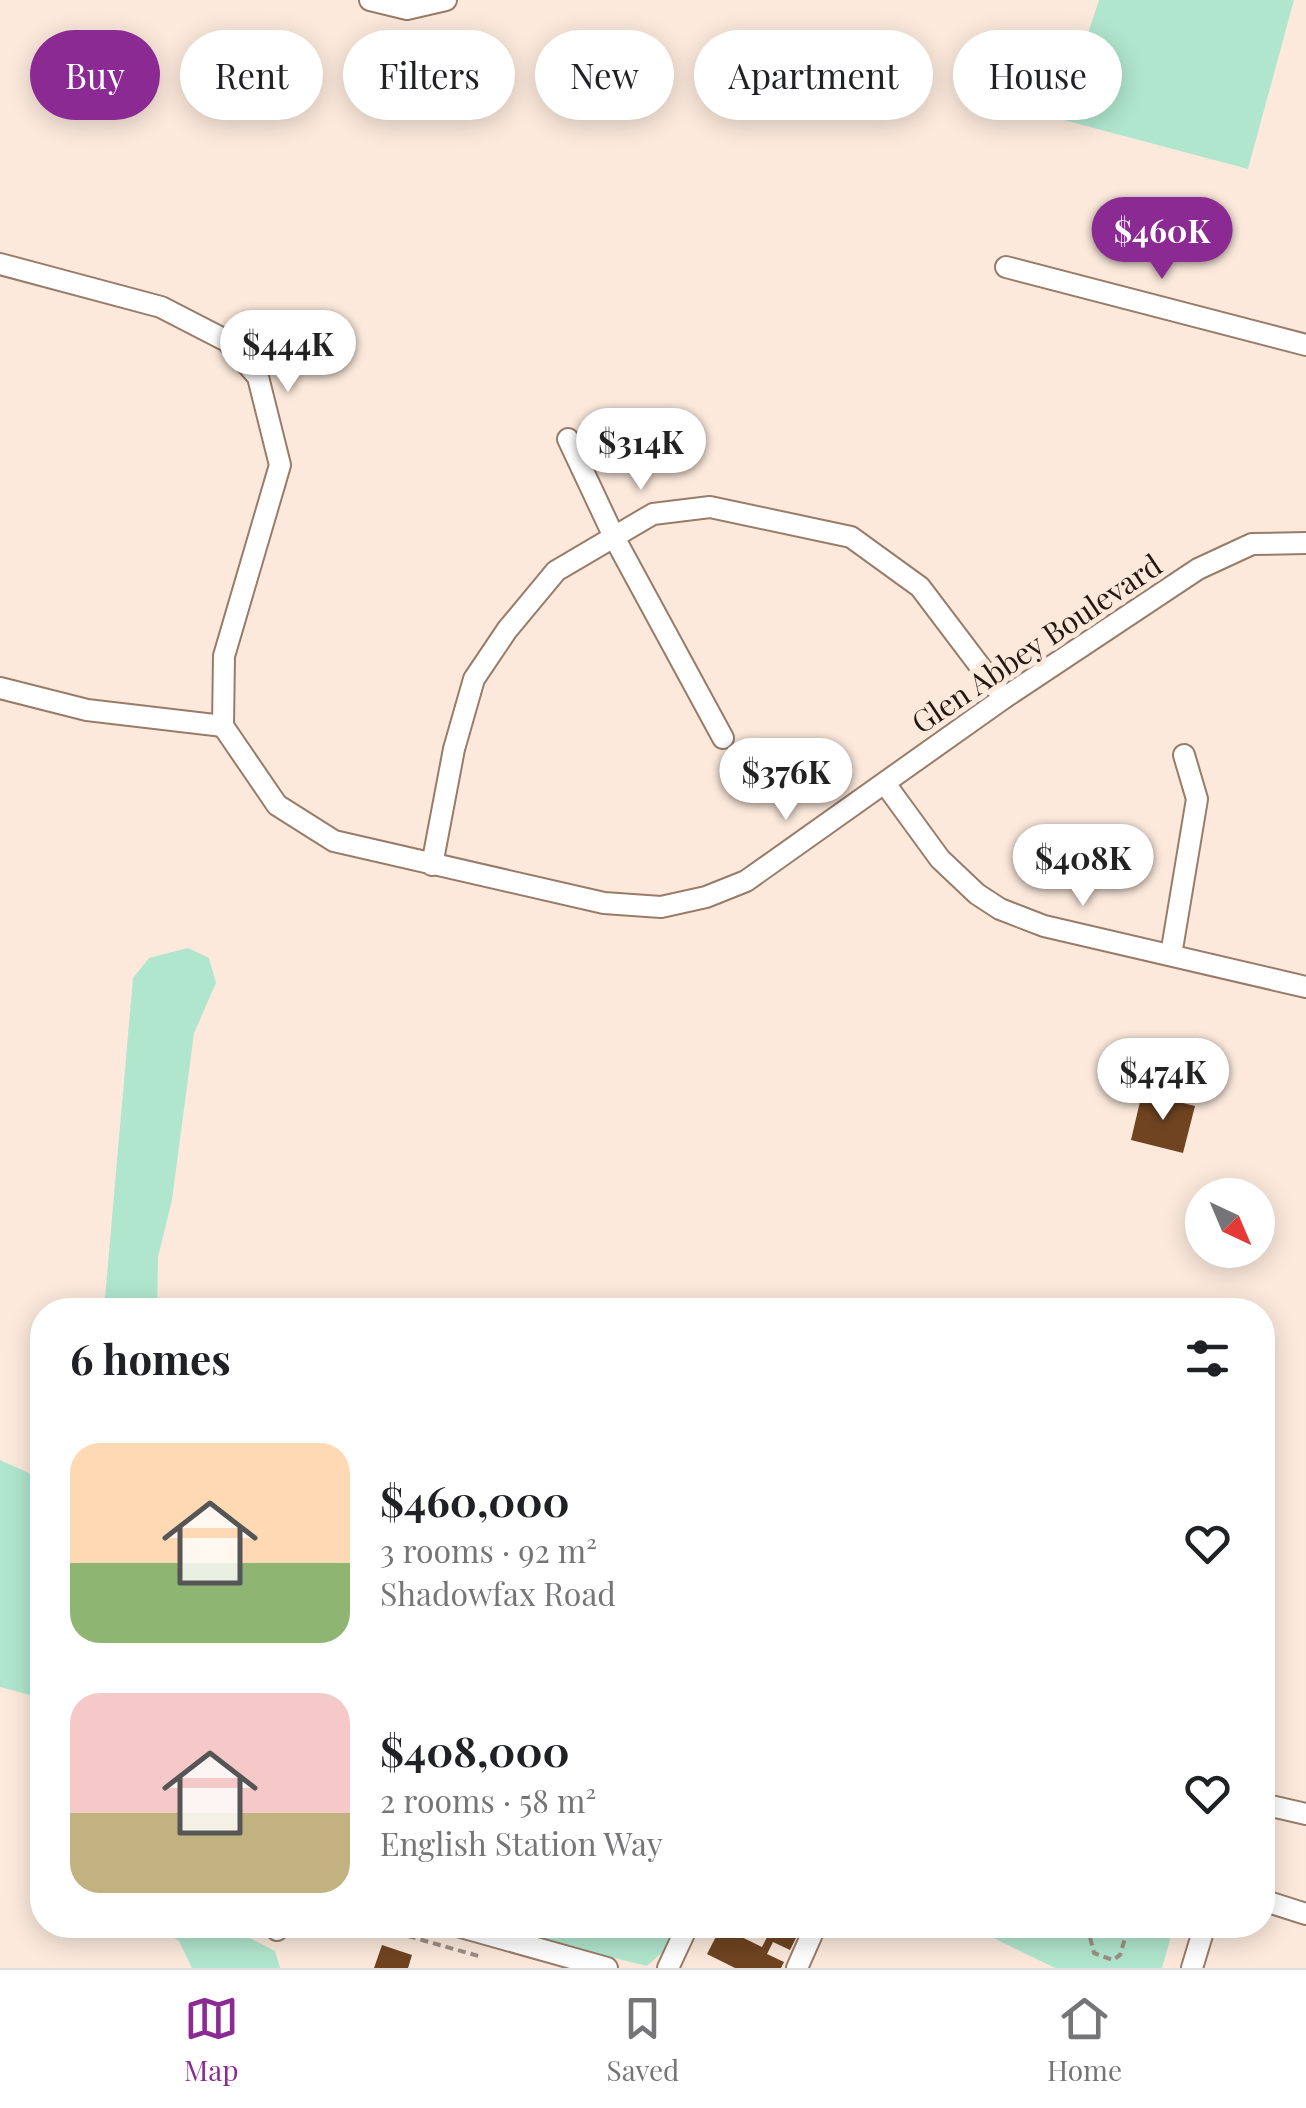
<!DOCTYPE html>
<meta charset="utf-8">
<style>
body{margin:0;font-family:"Playfair Display",serif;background:#f6f6f6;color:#202124;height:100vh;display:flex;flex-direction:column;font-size:38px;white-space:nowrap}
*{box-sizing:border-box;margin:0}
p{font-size:32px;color:#757577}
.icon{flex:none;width:55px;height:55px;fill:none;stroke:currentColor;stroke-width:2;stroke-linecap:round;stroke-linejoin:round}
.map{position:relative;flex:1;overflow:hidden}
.sheet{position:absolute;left:30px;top:1298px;width:1245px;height:640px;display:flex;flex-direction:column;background:#fff;border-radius:40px;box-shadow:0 5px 25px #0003}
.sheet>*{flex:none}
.hud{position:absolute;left:30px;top:30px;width:1248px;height:90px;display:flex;gap:20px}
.needle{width:65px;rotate:136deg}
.controls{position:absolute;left:1185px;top:1178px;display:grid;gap:20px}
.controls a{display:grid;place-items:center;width:90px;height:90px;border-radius:50%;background:#fff;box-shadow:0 5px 25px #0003;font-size:50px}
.price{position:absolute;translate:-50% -85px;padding:0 22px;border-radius:35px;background:#fff;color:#222;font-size:32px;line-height:65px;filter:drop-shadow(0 2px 5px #0008)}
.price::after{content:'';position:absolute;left:50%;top:60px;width:30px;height:22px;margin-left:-15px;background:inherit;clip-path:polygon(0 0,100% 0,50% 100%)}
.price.on{background:#8b2a92;color:#fff}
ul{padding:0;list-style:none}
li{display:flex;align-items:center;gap:30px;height:250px;padding:0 40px}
li span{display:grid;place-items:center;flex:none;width:280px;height:200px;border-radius:30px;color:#555}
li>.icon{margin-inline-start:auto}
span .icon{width:120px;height:120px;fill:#fffc;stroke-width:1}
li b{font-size:42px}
h2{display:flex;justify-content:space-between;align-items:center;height:120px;padding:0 40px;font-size:42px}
.pill{padding:0 35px;border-radius:45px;background:#fff;box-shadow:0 5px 25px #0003;font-size:35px;line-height:90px}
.pill.on{background:#8b2a92;color:#fff}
.tab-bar{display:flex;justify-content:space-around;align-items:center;height:140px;border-top:2px solid #e0e0e0;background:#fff;font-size:28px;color:#757577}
.tab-bar a{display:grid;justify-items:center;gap:5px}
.tab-bar .on{color:#8b2a92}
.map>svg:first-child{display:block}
.green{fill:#b0e6cd}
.building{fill:#704421}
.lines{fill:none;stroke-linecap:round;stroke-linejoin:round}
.minor-casing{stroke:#987c69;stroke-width:24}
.path{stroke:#9e8e84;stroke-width:4;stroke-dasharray:8 5;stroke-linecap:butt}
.minor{stroke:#fff;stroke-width:20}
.labels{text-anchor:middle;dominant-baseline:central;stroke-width:10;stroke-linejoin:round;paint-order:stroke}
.street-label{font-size:30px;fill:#231911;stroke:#fce9dc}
</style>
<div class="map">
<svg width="1306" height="1968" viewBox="0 0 1306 1968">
<rect width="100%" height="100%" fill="#fce9dc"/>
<g class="green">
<polygon points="1099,0 1294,0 1248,169 1060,119"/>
<polygon points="188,948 209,958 216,983 194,1033 172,1200 158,1257 157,1310 104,1310 133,978 149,958"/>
<polygon points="0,1460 42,1479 42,1698 0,1687"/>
<polygon points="154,1925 245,1925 242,1934 275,1951 280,1968 192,1968 179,1941"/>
<polygon points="483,1925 677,1925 667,1948 647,1966"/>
<polygon points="967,1925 1174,1925 1162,1968 1055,1968"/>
</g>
<g class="building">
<polygon points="1142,1093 1195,1106 1183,1153 1131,1140"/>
<polygon points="742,1925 790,1925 800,1930 790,1950 773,1942 767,1954 784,1962 781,1968 735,1968 707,1954 721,1927 762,1947 767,1937"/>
<polygon points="382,1945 412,1955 408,1968 374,1968"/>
</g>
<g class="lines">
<g class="minor-casing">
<g id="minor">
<polyline points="370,0 407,9 446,0"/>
<polyline points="0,264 161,307 227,341 258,377 280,465 224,656 223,726 277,805 334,841 604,903 661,907 706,897 746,881 1004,698 1198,569 1252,544 1306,543"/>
<polyline points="1006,267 1306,345"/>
<polyline points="568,439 615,539 723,738"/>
<polyline points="0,688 87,710 223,726"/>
<polyline points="886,785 940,859 977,894 1000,909 1044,926 1306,987"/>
<polyline points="432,865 454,749 474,679 507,630 556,571 653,514 710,507 851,537 920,587 1004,698"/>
<polyline points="1171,955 1197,799 1184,755"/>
<polyline points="1262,1804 1306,1814"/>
<polyline points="1262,1900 1306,1914"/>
<polyline points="454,1925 607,1968"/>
<polyline points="277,1930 278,1925"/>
<polyline points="668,1968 688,1925"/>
<polyline points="797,1968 816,1925"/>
<polyline points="1192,1968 1205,1925"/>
</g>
</g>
<g class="path">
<polyline points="401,1925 408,1936 482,1957"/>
<polyline points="1087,1925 1094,1953 1113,1960 1120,1955 1129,1925"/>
</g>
<use href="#minor" class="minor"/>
</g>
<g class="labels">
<g class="street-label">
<text transform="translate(1036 643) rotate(-34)">Glen Abbey Boulevard</text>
</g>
</g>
</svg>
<div class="controls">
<a><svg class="needle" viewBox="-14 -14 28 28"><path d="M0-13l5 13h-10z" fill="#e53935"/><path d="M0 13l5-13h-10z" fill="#757577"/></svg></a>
</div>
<b class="price on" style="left:1162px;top:282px">$460K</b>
<b class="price" style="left:288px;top:395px">$444K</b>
<b class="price" style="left:641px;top:493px">$314K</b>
<b class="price" style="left:786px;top:823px">$376K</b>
<b class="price" style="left:1083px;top:909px">$408K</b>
<b class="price" style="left:1163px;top:1123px">$474K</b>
<div class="hud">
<a class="pill on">Buy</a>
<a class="pill">Rent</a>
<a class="pill">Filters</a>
<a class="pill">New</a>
<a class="pill">Apartment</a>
<a class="pill">House</a>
</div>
<section class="sheet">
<h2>6 homes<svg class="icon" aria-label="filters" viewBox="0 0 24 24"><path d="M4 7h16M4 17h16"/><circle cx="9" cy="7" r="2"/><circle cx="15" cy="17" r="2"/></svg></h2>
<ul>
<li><span style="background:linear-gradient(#ffd9b3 60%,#8fb573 0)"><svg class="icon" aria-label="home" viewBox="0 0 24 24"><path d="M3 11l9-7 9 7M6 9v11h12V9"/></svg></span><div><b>$460,000</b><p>3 rooms · 92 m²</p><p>Shadowfax Road</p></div><svg class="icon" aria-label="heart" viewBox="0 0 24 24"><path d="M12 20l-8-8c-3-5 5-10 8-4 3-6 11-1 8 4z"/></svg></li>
<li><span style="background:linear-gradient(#f6c9c9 60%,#c2b280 0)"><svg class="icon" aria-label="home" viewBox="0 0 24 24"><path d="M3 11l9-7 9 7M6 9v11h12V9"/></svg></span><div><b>$408,000</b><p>2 rooms · 58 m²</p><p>English Station Way</p></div><svg class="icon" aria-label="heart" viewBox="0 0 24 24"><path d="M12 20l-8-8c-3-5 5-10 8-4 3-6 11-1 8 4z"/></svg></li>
</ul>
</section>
</div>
<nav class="tab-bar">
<a class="on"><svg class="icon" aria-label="map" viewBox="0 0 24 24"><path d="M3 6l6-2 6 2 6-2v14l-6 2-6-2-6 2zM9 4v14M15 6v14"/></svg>Map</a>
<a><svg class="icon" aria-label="saved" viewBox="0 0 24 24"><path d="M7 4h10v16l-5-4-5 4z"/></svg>Saved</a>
<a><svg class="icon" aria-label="home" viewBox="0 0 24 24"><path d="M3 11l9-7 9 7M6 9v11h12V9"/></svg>Home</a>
</nav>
